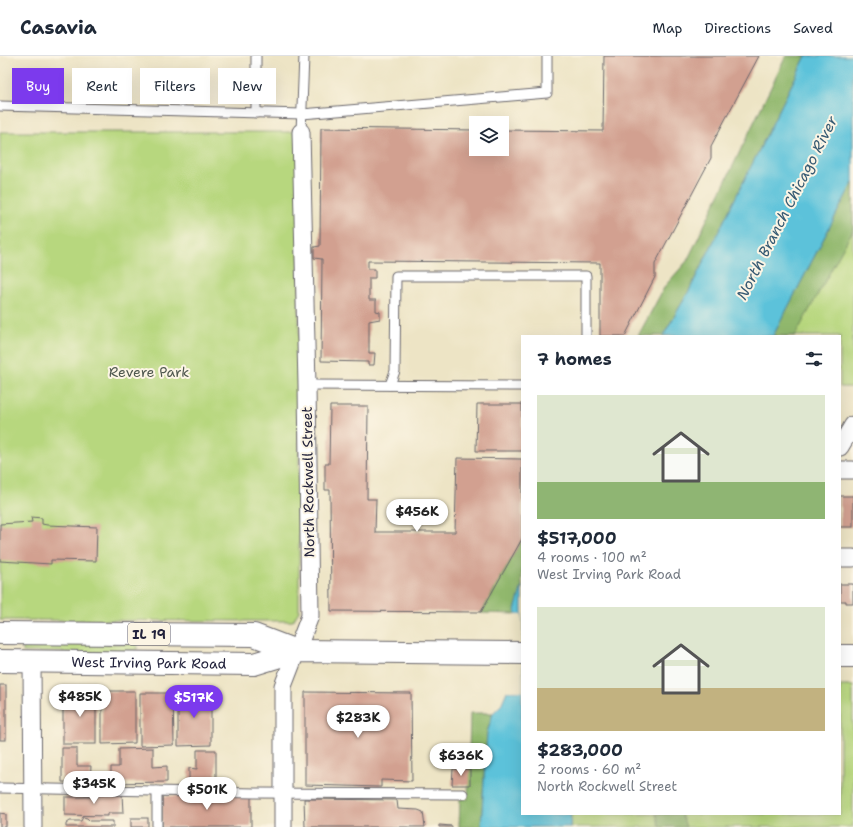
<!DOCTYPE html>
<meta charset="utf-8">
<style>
body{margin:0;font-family:"Shantell Sans",sans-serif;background:#f6f6f7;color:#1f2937;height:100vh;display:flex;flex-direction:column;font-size:15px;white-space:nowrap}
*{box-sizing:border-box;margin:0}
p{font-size:13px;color:#747a83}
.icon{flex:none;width:22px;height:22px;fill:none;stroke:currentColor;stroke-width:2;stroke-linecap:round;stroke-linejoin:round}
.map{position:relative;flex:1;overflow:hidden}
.details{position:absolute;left:521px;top:279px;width:320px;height:480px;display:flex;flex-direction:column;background:#fff;border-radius:0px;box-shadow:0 4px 16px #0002}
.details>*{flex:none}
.hud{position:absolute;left:12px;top:12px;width:380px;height:36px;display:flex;gap:8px}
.controls{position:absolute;left:469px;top:60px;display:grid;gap:8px}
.controls a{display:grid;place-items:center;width:40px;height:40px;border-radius:0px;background:#fff;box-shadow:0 4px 16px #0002;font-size:20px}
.price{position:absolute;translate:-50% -34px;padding:0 9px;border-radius:14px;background:#fff;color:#222;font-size:13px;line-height:26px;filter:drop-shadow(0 1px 2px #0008)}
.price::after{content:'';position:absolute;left:50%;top:24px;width:12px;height:9px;margin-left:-6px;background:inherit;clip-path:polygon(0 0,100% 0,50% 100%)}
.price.current{background:#7c3aed;color:#fff}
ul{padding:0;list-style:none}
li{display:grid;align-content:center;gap:8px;height:212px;padding:0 16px}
li span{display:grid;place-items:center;height:124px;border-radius:0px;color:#555}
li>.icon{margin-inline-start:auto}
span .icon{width:72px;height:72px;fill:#fffc;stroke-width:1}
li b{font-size:17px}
h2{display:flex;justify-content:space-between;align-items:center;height:48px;padding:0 16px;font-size:17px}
.chip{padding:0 14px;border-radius:0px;background:#fff;box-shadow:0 4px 16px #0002;font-size:14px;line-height:36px}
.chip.current{background:#7c3aed;color:#fff}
header{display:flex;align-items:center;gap:24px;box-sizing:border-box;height:56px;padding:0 20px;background:#fff;border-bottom:1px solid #e0e1e3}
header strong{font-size:19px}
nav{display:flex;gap:22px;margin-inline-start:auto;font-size:14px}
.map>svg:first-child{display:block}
.green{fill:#b7d77e;stroke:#6c7c5c}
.forest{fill:#91b86d;stroke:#5a6d54}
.water{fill:#5cc2da;stroke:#3f728a}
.pier{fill:#ede4c5}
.building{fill:#d2a090}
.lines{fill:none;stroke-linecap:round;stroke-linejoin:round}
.lane-casing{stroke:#69666b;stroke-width:11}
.street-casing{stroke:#69666b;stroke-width:19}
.primary-casing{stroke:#69666b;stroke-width:24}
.lane{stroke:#fff;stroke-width:9}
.street{stroke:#fff;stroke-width:17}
.primary{stroke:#fff;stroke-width:22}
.labels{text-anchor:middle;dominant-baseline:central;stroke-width:4;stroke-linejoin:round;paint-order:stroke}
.shield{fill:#fcf5e5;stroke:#63616e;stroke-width:1}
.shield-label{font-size:13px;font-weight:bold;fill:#22223b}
.park-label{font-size:14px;fill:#4f584f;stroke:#fcf5e5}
.street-label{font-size:14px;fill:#22223b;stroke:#fcf5e5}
.water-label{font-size:15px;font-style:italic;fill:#365a73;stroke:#fcf5e5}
</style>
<header>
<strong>Casavia</strong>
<nav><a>Map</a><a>Directions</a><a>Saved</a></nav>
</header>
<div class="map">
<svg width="853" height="771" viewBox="0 0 853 771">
<rect width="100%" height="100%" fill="#fcf5e5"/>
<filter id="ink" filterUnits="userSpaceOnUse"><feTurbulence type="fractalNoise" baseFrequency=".025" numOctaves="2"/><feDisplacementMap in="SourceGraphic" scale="8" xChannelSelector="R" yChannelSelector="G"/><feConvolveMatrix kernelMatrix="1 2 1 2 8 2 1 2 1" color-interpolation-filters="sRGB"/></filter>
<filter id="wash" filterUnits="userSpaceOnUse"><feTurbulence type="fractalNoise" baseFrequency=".012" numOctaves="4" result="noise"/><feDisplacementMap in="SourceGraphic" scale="16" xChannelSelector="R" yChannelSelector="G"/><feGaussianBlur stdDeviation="0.9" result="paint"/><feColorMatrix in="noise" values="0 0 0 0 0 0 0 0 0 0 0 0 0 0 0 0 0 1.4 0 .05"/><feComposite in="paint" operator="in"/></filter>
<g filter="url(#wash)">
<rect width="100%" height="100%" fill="#ede4c5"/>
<g class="green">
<polygon points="0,76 299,76 299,555 293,565 0,564"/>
<polygon points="853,126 853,331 840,331 840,280 773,280"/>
<polygon points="23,587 137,588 137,594 109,597 23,596"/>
<polygon points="840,630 853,630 853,771 570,771 571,758 840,758"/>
</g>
<g class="forest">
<polygon points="786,0 806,0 690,233 663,280 638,280 665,230 687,205"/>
<polygon points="853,126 853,174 795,280 773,280"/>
<polygon points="522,483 522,530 516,558 481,557"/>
<polygon points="470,657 493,657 487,677 481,771 459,771 460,743 468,743"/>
<polygon points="656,758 681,758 686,771 660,771"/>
</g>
<g class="water">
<polygon points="806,0 853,0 853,126 773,280 663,280 690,233"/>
<polygon points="522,530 522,758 571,758 570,771 481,771 487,677 493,657 501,649 507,635 519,635 520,558 516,558 515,554"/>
</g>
<polygon class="pier" points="514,558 522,558 522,635 505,635 507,633 518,633 518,560"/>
<g id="blocks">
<g class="building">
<polygon points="604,0 759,0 711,90 711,102 655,208 655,221 625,280 600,280 600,207 368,205 368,213 375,213 375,222 369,222 369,244 376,244 376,255 380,256 380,263 369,265 369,297 375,297 374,309 368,309 368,306 321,305 322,203 314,202 314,191 320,190 321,72 476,74 476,93 502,93 502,74 603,75"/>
<polygon points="477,348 522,348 522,395 476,395"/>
<polygon points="330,350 368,350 367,443 376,443 375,476 455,476 457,402 522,403 522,483 481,556 331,555 330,434 325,434 325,408 329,408"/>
<rect x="840" y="440" width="13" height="31"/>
<polygon points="31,461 42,462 42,468 47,469 97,471 96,505 51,504 51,508 0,505 0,468 32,466"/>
<polygon points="840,528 853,528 853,547 846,547 846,545 840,545"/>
<rect x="0" y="629" width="6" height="55"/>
<rect x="63" y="635" width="33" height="53"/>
<polygon points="102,635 135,635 135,687 102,688"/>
<polygon points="305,636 411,637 412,725 381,724 381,731 305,729"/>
<polygon points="140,637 173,637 174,689 140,690"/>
<polygon points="178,637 211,637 211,689 178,690"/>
<polygon points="62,692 77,692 77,710 91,710 90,726 62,726"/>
<polygon points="153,692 153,711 167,710 167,726 111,727 111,711 119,711 119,693"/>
<polygon points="197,694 216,694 216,728 189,729 189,712 197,713"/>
<polygon points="453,713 470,713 470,729 452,729"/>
<polygon points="97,737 122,738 123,757 108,757 108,760 65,759 65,741 97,741"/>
<polygon points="251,739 251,771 162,771 162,740"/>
<polygon points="304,743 397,744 398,753 418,754 423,756 425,771 305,771"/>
<polygon points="0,757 6,758 6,771 0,771"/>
<polygon points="83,761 87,762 90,765 113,765 113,771 66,771 66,768 70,765 81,765"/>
<rect x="131" y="762" width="17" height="9"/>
<polygon points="439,769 452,770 452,771 439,771"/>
</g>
</g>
</g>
<g filter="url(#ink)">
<use href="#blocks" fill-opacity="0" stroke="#69666b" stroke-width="1"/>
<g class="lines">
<g class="lane-casing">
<g id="lane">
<polyline points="256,0 256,57"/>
<polyline points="0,50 302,58 547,37 547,0"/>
<polyline points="301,76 304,0"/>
<polyline points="307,329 522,330"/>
<polyline points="390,329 395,315 396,220 586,220 586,280"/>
<polyline points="0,732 255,737 463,738"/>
<polyline points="157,771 157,735"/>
</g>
</g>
<g class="street-casing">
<g id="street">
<polyline points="840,391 853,369"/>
<polyline points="840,414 853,414"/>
<polyline points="840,502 853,502"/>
<polyline points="32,605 33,771"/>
<polyline points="283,771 283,630 310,560 307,329 301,76"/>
</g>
</g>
<g class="primary-casing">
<g id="primary">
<polyline points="0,577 254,579 296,595"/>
<polyline points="840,600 853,600"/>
<path id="s1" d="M0,605l254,3 42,-13 226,2"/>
</g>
</g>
<use href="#lane" class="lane"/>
<use href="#street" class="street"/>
<use href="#primary" class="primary"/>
</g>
</g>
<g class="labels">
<rect class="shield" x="128" y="567" width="42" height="22" rx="3"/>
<g class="shield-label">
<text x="149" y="578">IL 19</text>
</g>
<g class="park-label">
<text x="149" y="316">Revere Park</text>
</g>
<g class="street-label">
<text transform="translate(308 426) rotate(-91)">North Rockwell Street</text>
<text stroke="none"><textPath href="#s1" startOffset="149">West Irving Park Road</textPath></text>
</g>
<g class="water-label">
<text transform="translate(787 152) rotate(-63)">North Branch Chicago River</text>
</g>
</g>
</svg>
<div class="controls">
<a><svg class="icon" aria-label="layers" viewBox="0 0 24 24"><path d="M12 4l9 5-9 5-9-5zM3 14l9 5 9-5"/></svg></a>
</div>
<b class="price" style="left:417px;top:477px">$456K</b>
<b class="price" style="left:80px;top:662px">$485K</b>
<b class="price current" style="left:194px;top:663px">$517K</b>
<b class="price" style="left:358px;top:683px">$283K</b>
<b class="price" style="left:461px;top:721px">$636K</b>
<b class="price" style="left:94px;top:749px">$345K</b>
<b class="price" style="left:207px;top:755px">$501K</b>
<div class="hud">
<a class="chip current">Buy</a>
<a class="chip">Rent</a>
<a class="chip">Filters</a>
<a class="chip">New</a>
</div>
<section class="details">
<h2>7 homes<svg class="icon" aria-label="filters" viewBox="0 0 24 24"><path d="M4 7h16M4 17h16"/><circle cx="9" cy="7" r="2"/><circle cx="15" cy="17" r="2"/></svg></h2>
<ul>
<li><span style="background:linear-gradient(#dfe7d0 70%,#8fb573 0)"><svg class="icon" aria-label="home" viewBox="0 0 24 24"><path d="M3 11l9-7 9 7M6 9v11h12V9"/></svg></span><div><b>$517,000</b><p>4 rooms · 100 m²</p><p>West Irving Park Road</p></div></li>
<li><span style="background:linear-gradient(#dfe7d0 65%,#c2b280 0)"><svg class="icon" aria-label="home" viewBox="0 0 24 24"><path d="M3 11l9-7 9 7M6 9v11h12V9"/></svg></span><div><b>$283,000</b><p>2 rooms · 60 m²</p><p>North Rockwell Street</p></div></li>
</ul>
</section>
</div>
